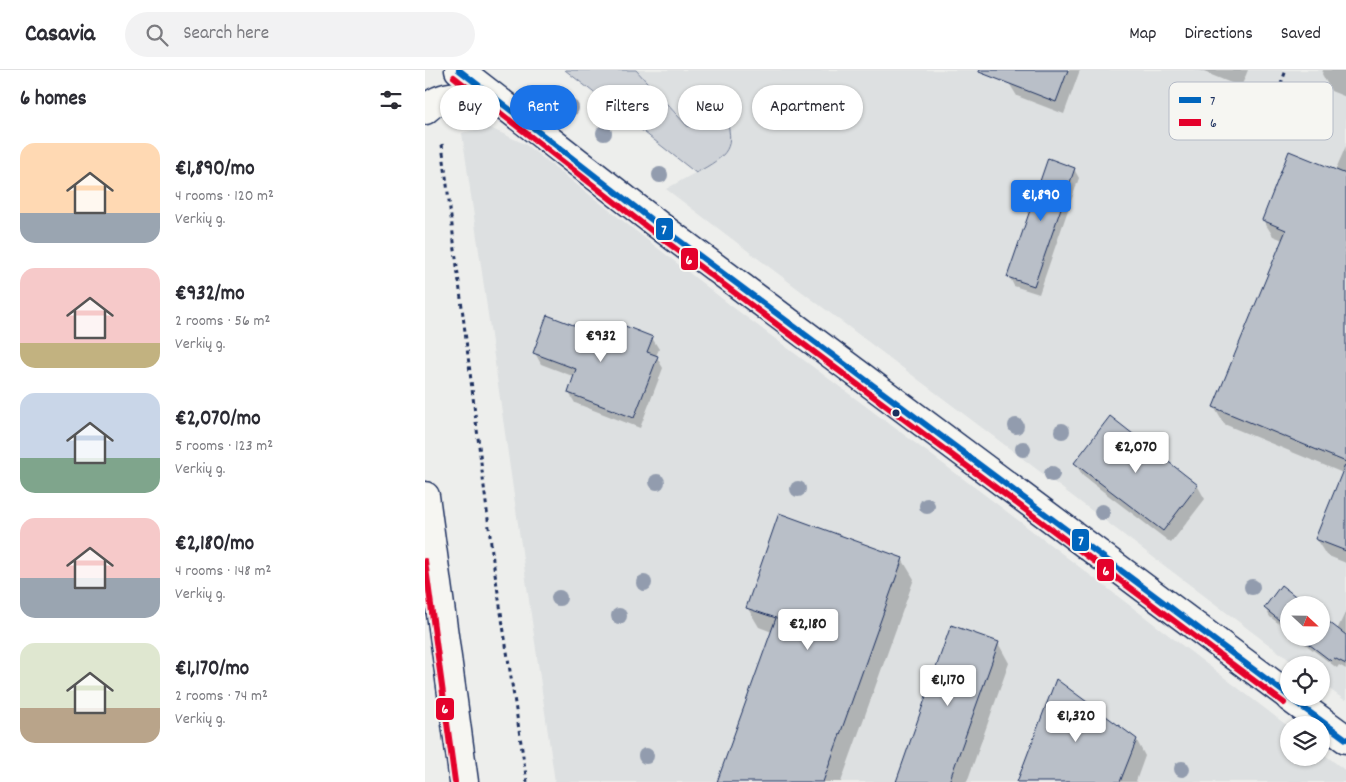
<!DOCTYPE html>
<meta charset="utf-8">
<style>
body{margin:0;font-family:Dekko,sans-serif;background:#f2f2f3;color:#2b2b33;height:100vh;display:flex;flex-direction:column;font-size:19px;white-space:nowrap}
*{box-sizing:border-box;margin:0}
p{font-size:16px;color:#7c7c81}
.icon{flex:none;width:28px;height:28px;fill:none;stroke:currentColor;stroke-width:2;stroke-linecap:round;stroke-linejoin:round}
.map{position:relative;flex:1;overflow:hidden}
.side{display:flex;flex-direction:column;background:#fff;width:425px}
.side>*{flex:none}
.guide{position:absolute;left:15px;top:15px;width:475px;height:45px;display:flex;gap:10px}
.needle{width:32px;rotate:112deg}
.fabs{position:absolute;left:855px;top:526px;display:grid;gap:10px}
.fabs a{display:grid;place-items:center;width:50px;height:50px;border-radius:50%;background:#fff;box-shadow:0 1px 4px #0004;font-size:25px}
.price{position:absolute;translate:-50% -42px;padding:0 11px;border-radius:5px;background:#fff;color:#222;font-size:16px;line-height:32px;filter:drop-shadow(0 1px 2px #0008)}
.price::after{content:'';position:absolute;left:50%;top:30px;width:15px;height:11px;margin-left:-8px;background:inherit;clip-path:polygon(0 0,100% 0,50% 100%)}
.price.on{background:#1a73e8;color:#fff}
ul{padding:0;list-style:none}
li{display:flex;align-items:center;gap:15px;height:125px;padding:0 20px}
li span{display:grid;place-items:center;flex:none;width:140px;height:100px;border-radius:15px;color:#555}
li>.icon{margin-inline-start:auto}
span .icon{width:60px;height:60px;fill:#fffc;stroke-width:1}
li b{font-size:21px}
h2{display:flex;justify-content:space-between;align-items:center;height:60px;padding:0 20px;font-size:21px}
.pill{padding:0 18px;border-radius:22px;background:#fff;box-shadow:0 1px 4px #0004;font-size:18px;line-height:45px}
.pill.on{background:#1a73e8;color:#fff}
header{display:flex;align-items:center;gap:30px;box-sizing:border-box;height:70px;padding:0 25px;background:#fff;border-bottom:1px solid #e1e1e2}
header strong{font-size:24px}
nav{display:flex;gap:28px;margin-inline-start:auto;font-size:18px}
.search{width:350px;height:45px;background:#f2f2f3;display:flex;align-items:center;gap:12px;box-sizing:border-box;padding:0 18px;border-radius:28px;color:#7c7c81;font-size:19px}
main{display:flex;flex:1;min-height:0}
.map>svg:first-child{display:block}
.built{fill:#dde0e1;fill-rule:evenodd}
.green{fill:#ced2d7;stroke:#74809a}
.shadow{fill:#0003}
.building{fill:#b9bfc8;stroke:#1b2f5e}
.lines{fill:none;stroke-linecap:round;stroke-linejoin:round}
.primary-casing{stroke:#1b2f5e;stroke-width:31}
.path{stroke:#1b2f5e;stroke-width:3;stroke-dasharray:4 4;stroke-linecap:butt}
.primary{stroke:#f6f6f2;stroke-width:28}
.bus-1-casing{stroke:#f6f6f2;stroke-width:10}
.bus-2-casing{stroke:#f6f6f2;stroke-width:10}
.bus-1{stroke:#0065bd;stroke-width:6}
.bus-2{stroke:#e4002b;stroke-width:6}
.tree{fill:#929cae}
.bus-dot{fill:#1b2f5e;stroke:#f6f6f2;stroke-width:2}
.key{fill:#f6f6f2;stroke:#b4bac6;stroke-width:1}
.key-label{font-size:14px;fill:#1b2f5e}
.line-badge{stroke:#f6f6f2;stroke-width:2}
.badge-label{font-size:14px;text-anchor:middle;font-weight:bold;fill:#fff}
</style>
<header>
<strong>Casavia</strong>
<div class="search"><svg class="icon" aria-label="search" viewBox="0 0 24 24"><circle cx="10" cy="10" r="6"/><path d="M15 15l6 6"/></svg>Search here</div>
<nav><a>Map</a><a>Directions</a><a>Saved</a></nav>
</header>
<main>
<section class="side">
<h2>6 homes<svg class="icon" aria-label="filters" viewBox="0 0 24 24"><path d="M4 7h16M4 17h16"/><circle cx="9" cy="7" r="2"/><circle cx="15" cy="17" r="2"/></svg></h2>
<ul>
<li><span style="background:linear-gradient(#ffd9b3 70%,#9aa5b1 0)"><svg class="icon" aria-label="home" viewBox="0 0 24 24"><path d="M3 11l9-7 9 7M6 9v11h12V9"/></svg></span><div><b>€1,890/mo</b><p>4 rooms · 120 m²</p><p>Verkių g.</p></div></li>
<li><span style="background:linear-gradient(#f6c9c9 75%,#c2b280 0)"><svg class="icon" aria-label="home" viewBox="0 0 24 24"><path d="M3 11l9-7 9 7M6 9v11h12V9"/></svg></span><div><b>€932/mo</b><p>2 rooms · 56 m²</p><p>Verkių g.</p></div></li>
<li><span style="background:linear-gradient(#c9d6e8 65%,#7fa58c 0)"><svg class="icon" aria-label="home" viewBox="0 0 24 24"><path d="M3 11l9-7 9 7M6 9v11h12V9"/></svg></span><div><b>€2,070/mo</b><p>5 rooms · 123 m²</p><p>Verkių g.</p></div></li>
<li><span style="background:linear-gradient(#f6c9c9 60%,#9aa5b1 0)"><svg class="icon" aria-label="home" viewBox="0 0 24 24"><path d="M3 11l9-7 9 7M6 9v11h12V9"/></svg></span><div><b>€2,180/mo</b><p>4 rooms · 148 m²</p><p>Verkių g.</p></div></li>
<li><span style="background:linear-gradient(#dfe7d0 65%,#b9a48a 0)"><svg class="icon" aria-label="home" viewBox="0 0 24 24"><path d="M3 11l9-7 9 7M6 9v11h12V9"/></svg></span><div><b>€1,170/mo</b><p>2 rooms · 74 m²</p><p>Verkių g.</p></div></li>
</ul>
</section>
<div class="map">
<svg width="921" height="712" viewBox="0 0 921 712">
<rect width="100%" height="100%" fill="#edeeec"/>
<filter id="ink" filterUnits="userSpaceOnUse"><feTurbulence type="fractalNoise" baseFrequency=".02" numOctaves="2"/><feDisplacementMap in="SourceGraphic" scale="10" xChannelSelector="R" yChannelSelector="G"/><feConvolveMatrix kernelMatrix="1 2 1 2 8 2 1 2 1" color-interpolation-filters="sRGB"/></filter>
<g filter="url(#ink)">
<g class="built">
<path d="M211,0h710v631l-25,-18v-18h-25l-630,-476 54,-30 -17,-45 -5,14 -11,-2zM864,535h32v33h-32z"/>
<polygon points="63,57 100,74 309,238 564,428 864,657 864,688 896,688 896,682 921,701 921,712 130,712 37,63"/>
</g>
<path class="green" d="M140,0h71l51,56 11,2 5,-14 8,-5 13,3c13,37 4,43 -28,61z"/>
<g class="shadow">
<polygon points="589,0 655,0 639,44 592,26 584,13"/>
<polygon points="774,0 823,0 816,17"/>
<polygon points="898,0 921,0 921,27 906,21 897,4"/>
<polygon points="921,76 921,493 901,485 891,469 918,403 799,354 789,337 858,170 848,166 838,150 910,101"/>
<polygon points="649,99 654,108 614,224 589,216 584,206"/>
<polygon points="227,268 234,279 231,286 238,298 215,358 150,333 144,323 150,307 116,294 110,283 189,271"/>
<polygon points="650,393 772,415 780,429 746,473 658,406"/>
<polygon points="477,489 489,509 416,712 294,712 347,562 334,557 322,537"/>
<polygon points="857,517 880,535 864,535 864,561 845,547 840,538"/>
<polygon points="921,541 921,599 914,595 912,598 872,568 896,568 912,560"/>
<polygon points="573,573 584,593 542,712 473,712"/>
<polygon points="711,669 720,686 711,711 713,712 594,712"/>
</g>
<g class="building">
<polygon points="554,0 643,0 631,32 554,2"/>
<polygon points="864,81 921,104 921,392 788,337 861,160 837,150"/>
<polygon points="623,88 650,98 609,216 582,207"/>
<polygon points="122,245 188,270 195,254 228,267 222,282 233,286 209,348 143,323 151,299 108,283"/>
<polygon points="685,346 773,415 738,461 649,393"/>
<polygon points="920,395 921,395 921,481 890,469"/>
<polygon points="354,443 478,488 398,712 292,712 351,548 321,538"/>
<polygon points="856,515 882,535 864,535 864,558 839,538"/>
<polygon points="896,546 921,565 921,594 909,588 906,591 876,568 896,568"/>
<polygon points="526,555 574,572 524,712 471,712"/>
<polygon points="631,609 712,669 695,712 592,712"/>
</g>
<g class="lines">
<g class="primary-casing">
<g id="primary">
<polyline points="34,0 232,154 864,626"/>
<path d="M0,40c19,-20 50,-15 74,-7"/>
<polyline points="0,426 39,712"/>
<polyline points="865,628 921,669"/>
</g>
</g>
<g class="path">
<polyline points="856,14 861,0"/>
<polyline points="17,74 68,490 102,712"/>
</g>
<use href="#primary" class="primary"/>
<g class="bus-1-casing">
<g id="bus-1">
<polyline points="34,0 232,154 864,626"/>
<polyline points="865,628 921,669"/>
</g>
</g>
<g class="bus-2-casing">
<g id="bus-2">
<polyline points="29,7 227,161 859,633"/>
<polyline points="0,491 30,712"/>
</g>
</g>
<use href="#bus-1" class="bus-1"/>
<use href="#bus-2" class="bus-2"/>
</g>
<g class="tree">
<circle cx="146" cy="38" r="8"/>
<circle cx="179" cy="63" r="8"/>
<circle cx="235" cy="105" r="8"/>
<circle cx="591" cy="356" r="8"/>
<circle cx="637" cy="361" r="8"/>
<circle cx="598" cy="379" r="8"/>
<circle cx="627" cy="404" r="8"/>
<circle cx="232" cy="412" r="8"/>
<circle cx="373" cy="419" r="8"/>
<circle cx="502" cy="436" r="8"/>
<circle cx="677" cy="442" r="8"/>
<circle cx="219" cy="513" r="8"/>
<circle cx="827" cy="517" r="8"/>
<circle cx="134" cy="528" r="8"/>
<circle cx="194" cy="546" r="8"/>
<circle cx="221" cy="686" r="8"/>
<circle cx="757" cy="699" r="8"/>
</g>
</g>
<circle class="bus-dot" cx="471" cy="343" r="4.5"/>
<rect x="744" y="12" width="164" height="58" rx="8" class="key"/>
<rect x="754" y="27" width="22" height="6" fill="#0065bd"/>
<rect x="754" y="49" width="22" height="7" fill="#e4002b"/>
<g class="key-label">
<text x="785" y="35">7</text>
<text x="785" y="57">6</text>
</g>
<g class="line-badge">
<rect x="230" y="147" width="19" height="24" rx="5" fill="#0065bd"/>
<rect x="255" y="177" width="19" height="24" rx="5" fill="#e4002b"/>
<rect x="646" y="458" width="19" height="24" rx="5" fill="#0065bd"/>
<rect x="671" y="488" width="19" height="24" rx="5" fill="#e4002b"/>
<rect x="10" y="627" width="20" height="24" rx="5" fill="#e4002b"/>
</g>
<g class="badge-label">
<text x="239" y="164">7</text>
<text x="264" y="194">6</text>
<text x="656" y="475">7</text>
<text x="681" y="505">6</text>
<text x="20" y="643">6</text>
</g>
</svg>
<div class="fabs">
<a><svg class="needle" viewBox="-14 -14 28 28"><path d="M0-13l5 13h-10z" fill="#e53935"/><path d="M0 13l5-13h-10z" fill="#7c7c81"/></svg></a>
<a><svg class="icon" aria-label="locate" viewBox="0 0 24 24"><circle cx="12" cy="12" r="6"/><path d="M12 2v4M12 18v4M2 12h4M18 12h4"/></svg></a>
<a><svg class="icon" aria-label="layers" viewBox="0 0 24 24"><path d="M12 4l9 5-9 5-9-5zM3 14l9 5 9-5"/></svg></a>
</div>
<b class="price on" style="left:616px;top:152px">€1,890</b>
<b class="price" style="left:176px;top:293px">€932</b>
<b class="price" style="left:711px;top:404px">€2,070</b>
<b class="price" style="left:383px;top:581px">€2,180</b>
<b class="price" style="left:523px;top:637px">€1,170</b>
<b class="price" style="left:651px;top:673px">€1,320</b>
<div class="guide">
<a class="pill">Buy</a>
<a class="pill on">Rent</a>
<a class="pill">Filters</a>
<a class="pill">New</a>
<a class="pill">Apartment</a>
</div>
</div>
</main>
